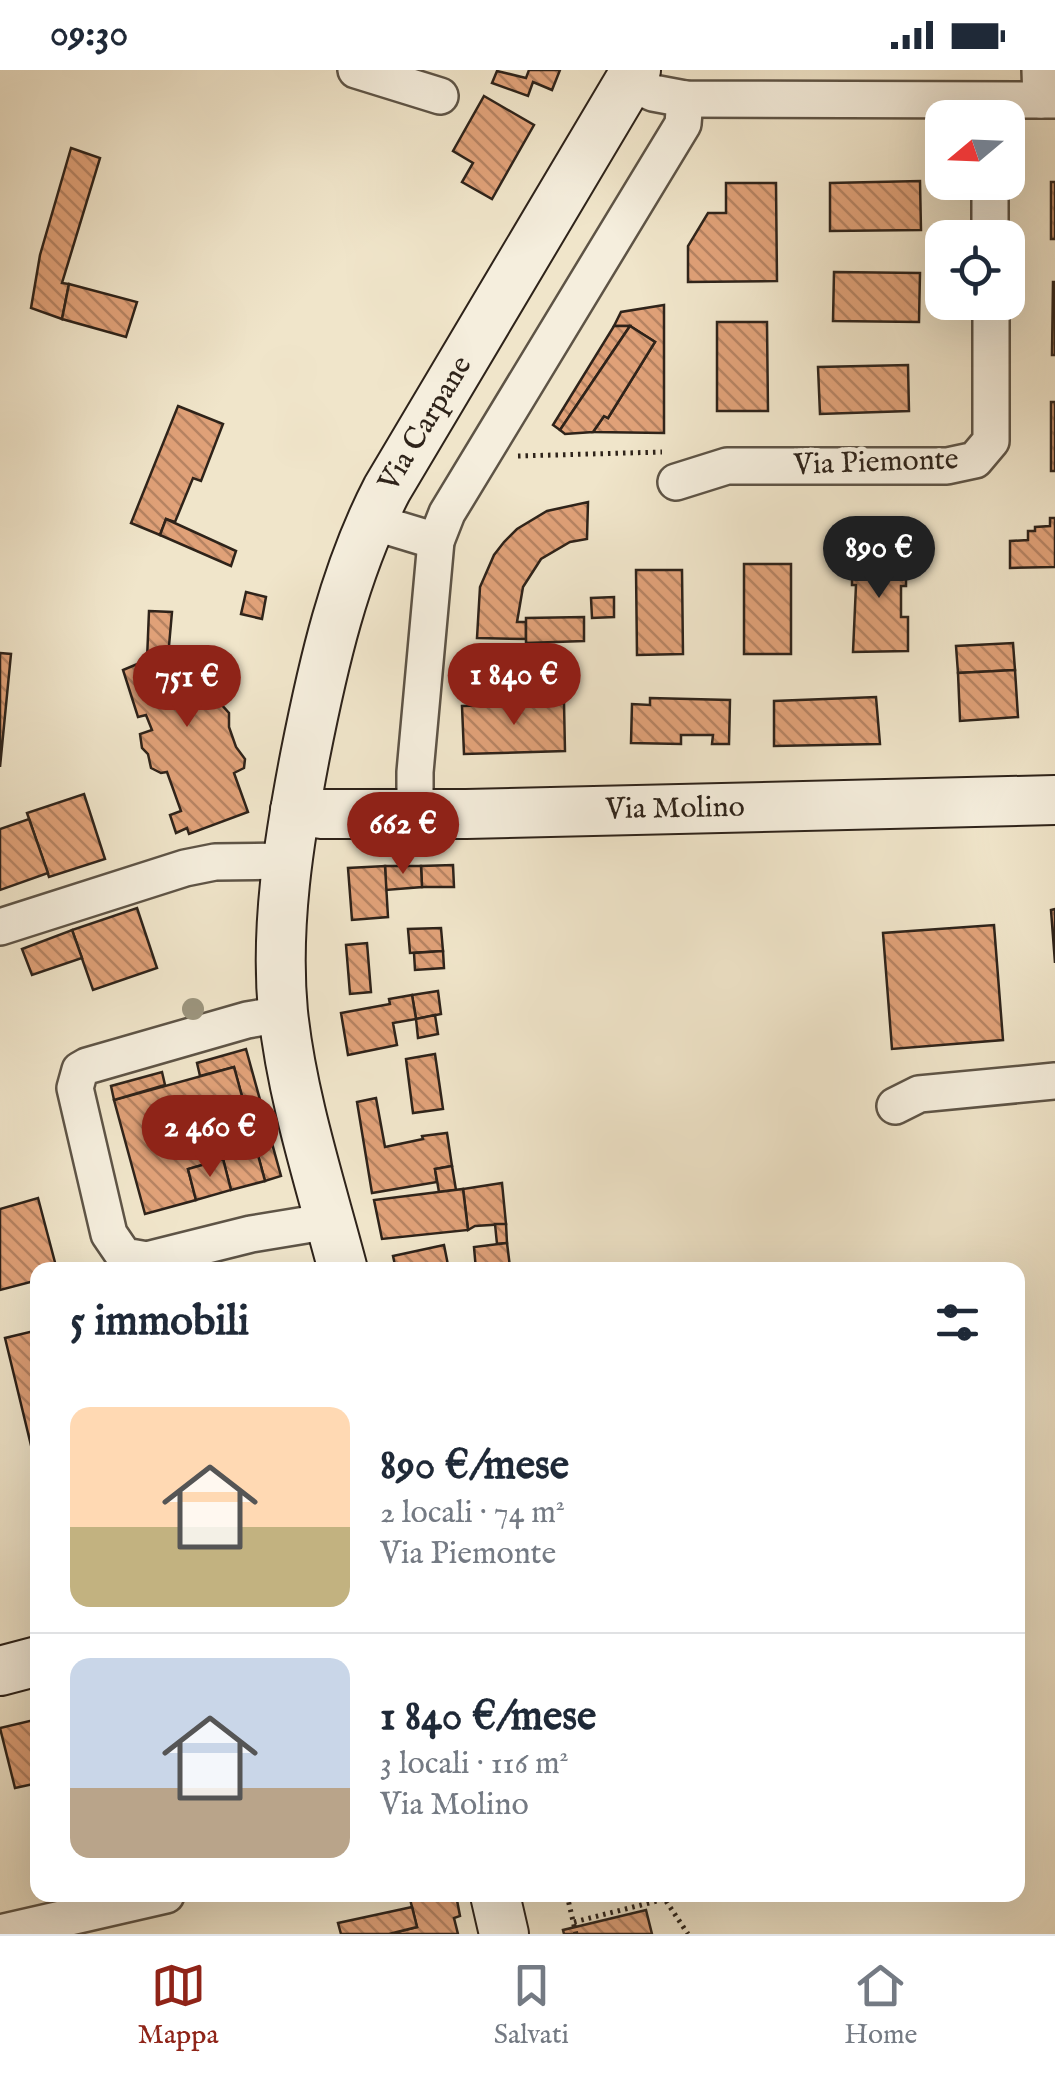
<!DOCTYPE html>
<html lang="it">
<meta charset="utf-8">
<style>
body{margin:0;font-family:"IM FELL English",serif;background:#f6f6f7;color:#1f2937;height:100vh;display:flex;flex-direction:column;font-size:38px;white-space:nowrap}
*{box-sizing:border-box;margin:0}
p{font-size:32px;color:#747a83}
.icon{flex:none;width:55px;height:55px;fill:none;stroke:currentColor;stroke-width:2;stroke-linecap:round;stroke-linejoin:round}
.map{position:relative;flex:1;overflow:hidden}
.panel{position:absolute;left:30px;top:1192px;width:995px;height:640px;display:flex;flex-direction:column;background:#fff;border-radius:20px;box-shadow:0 10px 40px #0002}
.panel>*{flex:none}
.needle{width:65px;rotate:251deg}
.fabs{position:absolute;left:925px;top:30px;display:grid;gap:20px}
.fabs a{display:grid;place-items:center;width:100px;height:100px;border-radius:20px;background:#fff;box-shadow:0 10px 40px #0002;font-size:50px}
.price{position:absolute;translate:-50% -85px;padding:0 22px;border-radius:35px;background:#8f2418;color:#fff;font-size:32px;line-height:65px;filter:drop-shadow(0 2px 5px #0008)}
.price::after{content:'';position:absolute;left:50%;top:60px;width:30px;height:22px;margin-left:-15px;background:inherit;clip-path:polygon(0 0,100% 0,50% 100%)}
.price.active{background:#222;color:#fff}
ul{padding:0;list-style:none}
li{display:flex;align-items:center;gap:30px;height:250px;padding:0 40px}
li+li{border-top:2px solid #e0e1e3}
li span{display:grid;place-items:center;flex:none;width:280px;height:200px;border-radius:20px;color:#555}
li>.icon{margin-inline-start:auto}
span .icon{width:120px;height:120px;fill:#fffc;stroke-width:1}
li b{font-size:42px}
h2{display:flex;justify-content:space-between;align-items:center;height:120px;padding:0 40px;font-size:42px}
.status{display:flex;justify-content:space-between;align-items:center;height:70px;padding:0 50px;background:#fff;direction:ltr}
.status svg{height:28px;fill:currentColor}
.dock{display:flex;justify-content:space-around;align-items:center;height:140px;border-top:2px solid #e0e1e3;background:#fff;font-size:28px;color:#747a83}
.dock a{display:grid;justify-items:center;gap:5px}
.dock .active{color:#8f2418}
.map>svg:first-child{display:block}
.building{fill:url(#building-back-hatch);stroke:#2e231a;stroke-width:2.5}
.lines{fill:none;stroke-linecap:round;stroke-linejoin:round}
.street-casing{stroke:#5e5446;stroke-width:40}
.secondary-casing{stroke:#2e231a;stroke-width:52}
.path{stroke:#2e231a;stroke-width:5;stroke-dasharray:2.5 5;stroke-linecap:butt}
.street{stroke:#f5eedd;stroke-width:35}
.secondary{stroke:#f5eedd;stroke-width:48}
.tree{fill:#9c957e}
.labels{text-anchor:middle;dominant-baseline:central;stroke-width:9;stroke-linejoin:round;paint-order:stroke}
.street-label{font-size:30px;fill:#2e231a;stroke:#f5eedd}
</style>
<div class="status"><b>09:30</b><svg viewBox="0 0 49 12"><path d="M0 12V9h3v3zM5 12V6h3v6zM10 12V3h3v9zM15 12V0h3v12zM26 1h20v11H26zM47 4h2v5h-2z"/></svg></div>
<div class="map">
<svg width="1055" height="1864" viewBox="0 0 1055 1864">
<defs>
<pattern id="building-back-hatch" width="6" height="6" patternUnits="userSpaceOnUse" patternTransform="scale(2.5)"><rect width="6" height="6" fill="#e0a178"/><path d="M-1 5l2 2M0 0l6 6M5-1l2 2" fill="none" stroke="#b68362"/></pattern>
</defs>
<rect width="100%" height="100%" fill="#f0e5ca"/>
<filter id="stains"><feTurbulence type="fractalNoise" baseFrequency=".002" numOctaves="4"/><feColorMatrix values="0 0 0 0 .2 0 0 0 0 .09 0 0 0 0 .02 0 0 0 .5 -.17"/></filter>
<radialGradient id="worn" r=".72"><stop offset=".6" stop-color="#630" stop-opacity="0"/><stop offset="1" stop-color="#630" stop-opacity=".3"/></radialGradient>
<g class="building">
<polygon points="529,0 560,0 552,20 533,12 528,26 492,13 497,1 526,8"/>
<polygon points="484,26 534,55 492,129 462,112 473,93 453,81"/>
<polygon points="71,78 100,88 62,213 69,214 62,249 31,238 40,185"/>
<polygon points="920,111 921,160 830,161 830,113"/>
<rect x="1051" y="112" width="4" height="57"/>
<polygon points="726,113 776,113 777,211 688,212 688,176 708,143 726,143"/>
<polygon points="834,202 920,203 919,252 833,251"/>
<polygon points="1053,212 1055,212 1055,285 1052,285"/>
<polygon points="69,214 137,232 126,267 62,249"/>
<polygon points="664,235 664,363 593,362 604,346 608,348 655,272 630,256 614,256 621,242"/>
<polygon points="717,252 767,252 768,341 717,341"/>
<polygon points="614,256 630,256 560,360 553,355"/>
<polygon points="630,256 655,272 608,348 604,346 593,362 565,364 560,360"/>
<polygon points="908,295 909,341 820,344 818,297"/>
<rect x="1051" y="332" width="4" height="69"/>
<polygon points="178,336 223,354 201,411 193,408 175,452 166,449 160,465 131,453"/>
<polygon points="588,432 587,469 570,472 541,489 523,517 517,552 526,552 526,569 477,568 480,517 494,485 504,472 517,459 547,441"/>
<polygon points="1050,448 1055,448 1055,497 1010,498 1010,471 1028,470 1028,461 1035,461 1035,457 1050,456"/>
<polygon points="166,449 236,481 231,496 160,465"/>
<polygon points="852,479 906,480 906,516 901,516 901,547 908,547 908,581 853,582 856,515 852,515"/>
<rect x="744" y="494" width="47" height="90"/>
<polygon points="636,500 682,500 683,584 637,585"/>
<polygon points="246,522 266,527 262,549 241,544"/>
<polygon points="614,527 614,547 592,548 591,528"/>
<polygon points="149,541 172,542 169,576 201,578 221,634 229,643 229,657 236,677 245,689 244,698 234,703 248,742 189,764 187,758 176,763 170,745 181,741 167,702 161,703 151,698 148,684 142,678 140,664 152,660 146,645 138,647 123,600 147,590"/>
<polygon points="584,547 584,571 526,573 526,548"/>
<polygon points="1013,573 1015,600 958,603 956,576"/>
<polygon points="0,583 11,584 0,697"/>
<polygon points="1015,600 1018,647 960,651 958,603"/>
<polygon points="876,627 880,674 774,676 774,631"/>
<polygon points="650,628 730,630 729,674 712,674 713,665 681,665 681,674 631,673 632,634 650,635"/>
<polygon points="564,633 565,681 464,684 462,636"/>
<polygon points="84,724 105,789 49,807 27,743"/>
<polygon points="29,749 48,803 0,820 0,759"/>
<polygon points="453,795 454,817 422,817 421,796"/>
<polygon points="385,796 421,796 422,817 386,820"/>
<polygon points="385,796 388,847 352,850 348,798"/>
<polygon points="137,838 157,898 93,920 72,860"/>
<polygon points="1055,839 1055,893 1051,840"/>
<polygon points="994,855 1003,970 892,979 883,863"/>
<polygon points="441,858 443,881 410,883 408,859"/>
<polygon points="72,860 82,888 32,905 22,879"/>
<polygon points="367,873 371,922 350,924 346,875"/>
<polygon points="443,881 444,898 415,900 414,883"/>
<polygon points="438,921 441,944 416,949 412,925"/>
<polygon points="412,925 416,949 393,953 397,975 348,985 341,943 390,934 389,929"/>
<polygon points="435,945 438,964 418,968 416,949"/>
<polygon points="246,979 281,1106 265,1111 234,997 200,1006 197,993"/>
<polygon points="435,984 443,1039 413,1043 406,989"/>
<polygon points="234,997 265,1111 231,1120 223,1089 188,1099 196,1130 145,1144 114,1030"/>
<polygon points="162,1002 165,1015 114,1030 111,1016"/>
<polygon points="376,1028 385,1077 423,1069 422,1066 447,1063 452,1096 435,1099 437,1112 372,1123 357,1032"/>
<polygon points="223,1089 231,1120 196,1130 188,1099"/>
<polygon points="452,1096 456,1120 439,1122 435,1099"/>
<polygon points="502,1113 506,1154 475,1156 468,1160 463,1119"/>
<polygon points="463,1119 468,1160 382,1169 374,1130"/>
<polygon points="38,1128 57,1200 38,1200 38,1210 0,1220 0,1139"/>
<polygon points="495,1154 506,1154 507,1173 497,1174"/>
<polygon points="507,1173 510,1197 476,1200 474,1177"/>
<polygon points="444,1175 449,1200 396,1200 393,1186"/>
<polygon points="38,1260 38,1391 35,1392 5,1268"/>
<polygon points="38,1649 38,1713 15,1718 0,1658"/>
<polygon points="409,1825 456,1825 460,1846 454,1848 458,1864 389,1864 417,1857"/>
<polygon points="412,1837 417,1857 389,1864 341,1864 338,1853"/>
<polygon points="646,1840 652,1864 564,1864 563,1860"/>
</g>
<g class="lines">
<g class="street-casing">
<g id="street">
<polyline points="356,0 440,26"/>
<polyline points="1040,0 1041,30"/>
<polyline points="630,13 653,23 685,29 1055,30"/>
<polyline points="990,112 990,168"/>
<polyline points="676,412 727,396 947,396 975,390 991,371 991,232"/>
<polyline points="370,451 436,471"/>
<polyline points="415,744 415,702 436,471 447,443 683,54 685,29"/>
<polyline points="0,857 185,798 215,792 288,791"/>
<polyline points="283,944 247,950 87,996 80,1000 75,1018 109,1164 124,1186 147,1190 251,1164 330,1151"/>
<polyline points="895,1036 919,1024 1055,1011"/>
<polyline points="0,1863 166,1825"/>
</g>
</g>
<g class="secondary-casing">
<g id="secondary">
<polyline points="295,740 322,744 466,744 1055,730"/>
<path d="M343,1200c-22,-84 -51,-172 -60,-258 -8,-85 6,-173 22,-256 18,-91 39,-184 82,-267l249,-419"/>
<polyline points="0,1601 38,1591"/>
<polyline points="495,1825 504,1864"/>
</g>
</g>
<g class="path">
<polyline points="518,386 662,382"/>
<polyline points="567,1825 576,1864"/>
<polyline points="662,1825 688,1864"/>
<polyline points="574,1852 665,1829"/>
</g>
<use href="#street" class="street"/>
<use href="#secondary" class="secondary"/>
</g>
<circle class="tree" cx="193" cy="939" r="11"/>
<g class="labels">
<g class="street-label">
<text transform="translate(426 354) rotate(-59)">Via Carpane</text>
<text transform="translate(876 393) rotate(-2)">Via Piemonte</text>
<text transform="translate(675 739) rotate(-1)">Via Molino</text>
</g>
</g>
<rect width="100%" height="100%" filter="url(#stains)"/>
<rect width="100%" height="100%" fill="url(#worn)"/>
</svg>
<div class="fabs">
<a><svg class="needle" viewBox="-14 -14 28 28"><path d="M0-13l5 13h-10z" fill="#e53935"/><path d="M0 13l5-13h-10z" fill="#747a83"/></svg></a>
<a><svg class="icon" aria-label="locate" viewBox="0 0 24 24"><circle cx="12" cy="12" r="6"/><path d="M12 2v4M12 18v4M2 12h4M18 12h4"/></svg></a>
</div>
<b class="price active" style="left:879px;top:531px">890 €</b>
<b class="price" style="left:514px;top:658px">1 840 €</b>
<b class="price" style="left:187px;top:660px">751 €</b>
<b class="price" style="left:403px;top:807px">662 €</b>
<b class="price" style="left:210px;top:1110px">2 460 €</b>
<section class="panel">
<h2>5 immobili<svg class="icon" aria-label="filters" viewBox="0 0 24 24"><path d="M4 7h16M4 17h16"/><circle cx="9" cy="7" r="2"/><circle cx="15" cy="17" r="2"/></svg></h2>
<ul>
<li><span style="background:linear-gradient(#ffd9b3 60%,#c2b280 0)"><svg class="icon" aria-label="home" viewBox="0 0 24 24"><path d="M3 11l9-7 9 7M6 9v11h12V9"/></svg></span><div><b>890 €/mese</b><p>2 locali · 74 m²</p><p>Via Piemonte</p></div></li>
<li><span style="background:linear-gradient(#c9d6e8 65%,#b9a48a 0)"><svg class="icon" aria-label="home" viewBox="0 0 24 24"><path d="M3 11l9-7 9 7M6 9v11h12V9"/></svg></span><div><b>1 840 €/mese</b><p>3 locali · 116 m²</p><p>Via Molino</p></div></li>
</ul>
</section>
</div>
<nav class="dock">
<a class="active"><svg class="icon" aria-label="map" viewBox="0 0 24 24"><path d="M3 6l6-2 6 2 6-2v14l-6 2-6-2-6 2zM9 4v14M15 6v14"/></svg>Mappa</a>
<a><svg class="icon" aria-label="saved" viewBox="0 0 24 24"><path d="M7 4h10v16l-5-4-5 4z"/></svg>Salvati</a>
<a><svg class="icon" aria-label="home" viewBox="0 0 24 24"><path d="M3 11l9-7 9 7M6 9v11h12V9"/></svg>Home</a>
</nav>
